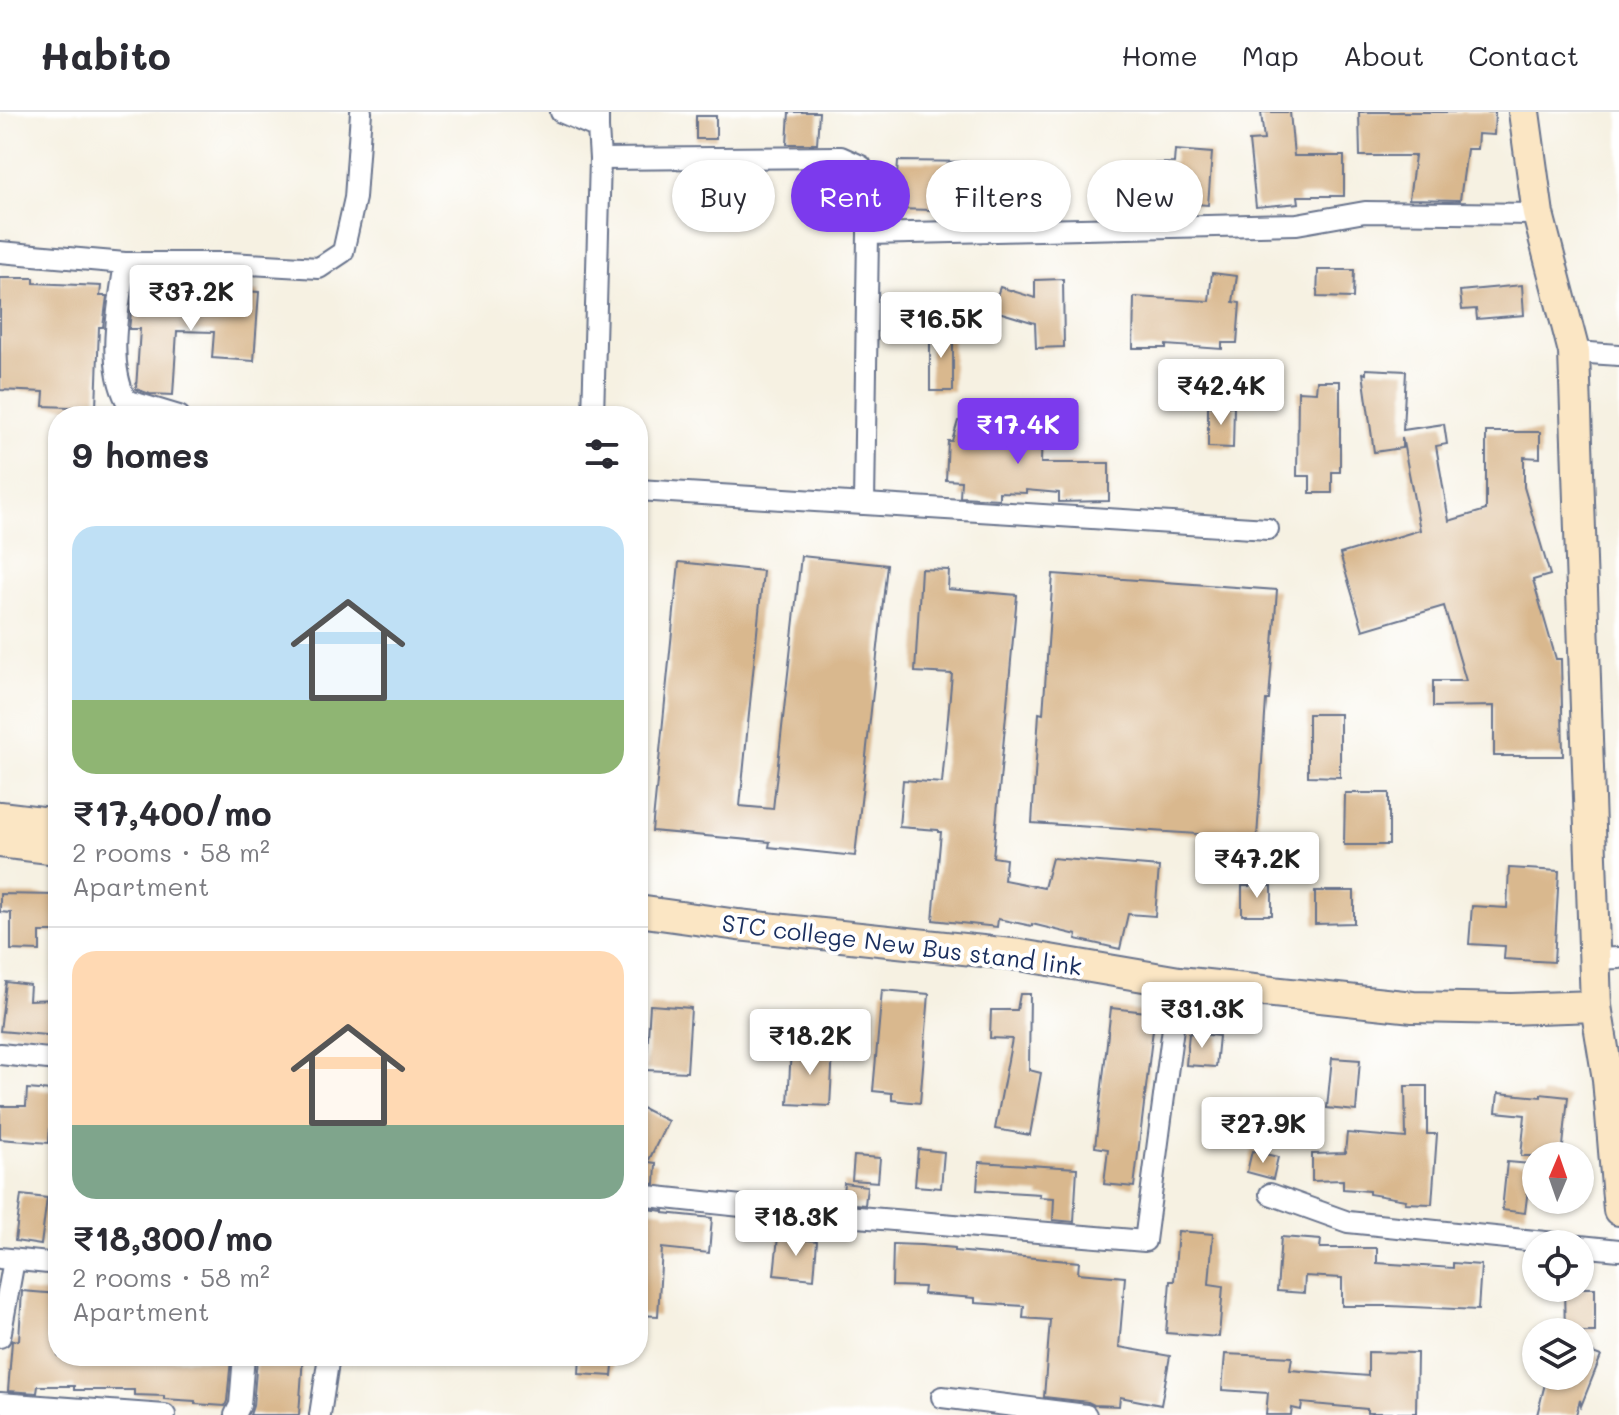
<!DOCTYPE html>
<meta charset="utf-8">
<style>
body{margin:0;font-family:Mali,sans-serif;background:#f7f7f7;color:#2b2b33;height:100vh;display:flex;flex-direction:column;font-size:30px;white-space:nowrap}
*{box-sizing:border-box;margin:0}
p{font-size:26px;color:#7c7c81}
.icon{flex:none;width:44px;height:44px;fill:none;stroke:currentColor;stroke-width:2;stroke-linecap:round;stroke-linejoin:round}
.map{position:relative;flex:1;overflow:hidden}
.panel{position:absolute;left:48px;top:294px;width:600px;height:960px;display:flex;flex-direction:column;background:#fff;border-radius:32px;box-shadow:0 2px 6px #0004}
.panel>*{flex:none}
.banner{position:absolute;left:672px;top:48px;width:760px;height:72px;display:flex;gap:16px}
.needle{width:52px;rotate:2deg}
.controls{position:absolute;left:1522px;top:1030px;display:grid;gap:16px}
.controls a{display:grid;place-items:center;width:72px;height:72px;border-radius:50%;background:#fff;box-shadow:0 2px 6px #0004;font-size:40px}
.price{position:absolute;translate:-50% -68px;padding:0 18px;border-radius:8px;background:#fff;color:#222;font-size:26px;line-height:52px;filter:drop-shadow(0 2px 4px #0008)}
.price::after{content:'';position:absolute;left:50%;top:48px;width:24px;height:18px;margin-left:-12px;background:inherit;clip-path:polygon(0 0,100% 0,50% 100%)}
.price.current{background:#7c3aed;color:#fff}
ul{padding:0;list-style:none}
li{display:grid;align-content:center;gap:16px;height:424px;padding:0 24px}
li+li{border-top:2px solid #e1e1e2}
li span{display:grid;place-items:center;height:248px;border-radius:24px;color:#555}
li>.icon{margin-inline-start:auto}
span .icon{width:144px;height:144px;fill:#fffc;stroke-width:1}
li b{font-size:34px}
h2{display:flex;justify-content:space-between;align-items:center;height:96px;padding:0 24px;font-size:34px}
.chip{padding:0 28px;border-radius:36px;background:#fff;box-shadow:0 2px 6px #0004;font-size:28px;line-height:72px}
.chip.current{background:#7c3aed;color:#fff}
header{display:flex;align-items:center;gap:48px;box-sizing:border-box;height:112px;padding:0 40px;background:#fff;border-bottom:2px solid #e1e1e2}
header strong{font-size:38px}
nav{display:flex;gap:44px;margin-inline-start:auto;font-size:28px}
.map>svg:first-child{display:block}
.building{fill:#d9b88e}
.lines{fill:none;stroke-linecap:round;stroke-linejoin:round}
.street-casing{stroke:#68738c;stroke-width:24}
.secondary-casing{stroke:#68738c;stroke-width:34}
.street{stroke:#fff;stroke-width:20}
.secondary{stroke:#fbe6c4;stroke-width:30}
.labels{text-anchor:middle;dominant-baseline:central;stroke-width:8;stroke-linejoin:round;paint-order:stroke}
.street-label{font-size:24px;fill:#1b2f5e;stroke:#fff}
</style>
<header>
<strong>Habito</strong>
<nav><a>Home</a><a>Map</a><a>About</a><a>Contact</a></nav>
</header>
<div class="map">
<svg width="1619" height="1303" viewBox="0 0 1619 1303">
<rect width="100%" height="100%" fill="#fff"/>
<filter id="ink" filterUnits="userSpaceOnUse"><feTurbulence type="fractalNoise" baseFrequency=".0125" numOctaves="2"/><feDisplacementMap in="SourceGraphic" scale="16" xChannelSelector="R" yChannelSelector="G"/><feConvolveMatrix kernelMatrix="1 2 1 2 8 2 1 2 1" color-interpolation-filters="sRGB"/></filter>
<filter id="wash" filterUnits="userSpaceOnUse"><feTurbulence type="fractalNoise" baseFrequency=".006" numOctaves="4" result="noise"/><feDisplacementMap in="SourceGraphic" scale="32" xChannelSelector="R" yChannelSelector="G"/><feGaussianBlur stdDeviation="1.8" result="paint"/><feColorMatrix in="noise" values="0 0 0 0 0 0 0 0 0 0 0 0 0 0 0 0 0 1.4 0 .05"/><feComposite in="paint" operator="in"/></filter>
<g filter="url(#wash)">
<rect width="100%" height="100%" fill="#f6f1e2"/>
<g id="blocks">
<g class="building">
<polygon points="789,0 819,0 817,32 787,32"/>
<polygon points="1261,0 1290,0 1294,44 1344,44 1344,84 1298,84 1299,91 1256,95 1249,29 1264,28"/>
<polygon points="1359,0 1495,0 1494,23 1478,22 1477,37 1467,37 1460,88 1409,87 1415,44 1360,44"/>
<rect x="696" y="4" width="20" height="23"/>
<polygon points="1175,38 1212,41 1208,93 1131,87 1130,52 1174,51"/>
<polygon points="898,49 979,50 978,92 933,92 933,98 895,97"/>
<polygon points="1318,158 1354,158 1353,186 1317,185"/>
<polygon points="1212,161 1237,164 1233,190 1240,191 1237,231 1222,231 1222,237 1166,233 1166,236 1133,236 1134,185 1209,189"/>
<polygon points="0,166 34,166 34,171 101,174 100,184 107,184 103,215 99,215 96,296 43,294 44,280 0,278"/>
<polygon points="1063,167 1064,235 1036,236 1035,211 992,198 1000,175 1035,186 1035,168"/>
<polygon points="1522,173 1524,203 1477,207 1476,197 1462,198 1460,179"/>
<polygon points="217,177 259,180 254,249 212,246 214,220 177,219 173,283 150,282 136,277 140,217 129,217 133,185 216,189"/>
<polygon points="930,216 953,217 953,279 930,279"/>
<polygon points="1366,257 1406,259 1403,318 1444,312 1447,332 1436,334 1449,409 1486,398 1486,320 1540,320 1540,346 1524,345 1524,375 1550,463 1533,468 1556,547 1561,547 1563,644 1494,644 1494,594 1433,595 1433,569 1466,569 1444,494 1363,518 1340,442 1420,418 1402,325 1402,336 1374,340 1363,261 1366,262"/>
<polygon points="1317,269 1340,269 1340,360 1332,360 1332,381 1310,381 1310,364 1297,364 1298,279 1316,280"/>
<polygon points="1208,294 1234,294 1233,336 1208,335"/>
<polygon points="958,309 985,310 984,315 1042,315 1041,351 1109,351 1109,389 1059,390 1059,381 1026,378 1026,381 999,380 999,387 960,385 961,369 946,368 948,329 952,329"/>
<polygon points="801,444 887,453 855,744 769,735 770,730 652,719 679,450 763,459 740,694 773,697"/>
<polygon points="921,457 949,458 948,477 1017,483 993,745 1006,747 1004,768 1044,776 1052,746 1159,755 1155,804 1128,802 1120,837 1076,827 1077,823 1032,812 1032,814 998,807 997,815 933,808 941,720 938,720 938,718 899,715 903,668 942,671 952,562 915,560"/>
<polygon points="1053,462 1277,478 1269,588 1266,588 1257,726 1032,711 1039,601 1043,602"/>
<polygon points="1308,602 1340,602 1340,665 1308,664"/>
<polygon points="1345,681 1389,681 1389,733 1344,733"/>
<polygon points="1509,756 1559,759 1554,850 1504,847 1505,834 1469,832 1472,794 1507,796"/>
<rect x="1242" y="774" width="30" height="29"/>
<polygon points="1315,779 1354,779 1354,811 1315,812"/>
<polygon points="0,782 56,783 56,820 40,820 40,839 11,838 11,801 0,800"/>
<polygon points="6,870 30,873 29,888 58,887 58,924 0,919"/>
<polygon points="882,878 929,882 920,991 892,988 892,981 873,979"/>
<polygon points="1020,882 1030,882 1029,958 1041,961 1030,1023 995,1017 1012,927 990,926 991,898 1017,898"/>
<polygon points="650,893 691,896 687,960 646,958"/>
<polygon points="1111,896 1155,901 1134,1075 1104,1072 1108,1037 1095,1035"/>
<polygon points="1189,921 1219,924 1216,955 1186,953"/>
<polygon points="791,936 833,938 830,994 788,992"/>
<polygon points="1332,946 1360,948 1356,999 1327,996"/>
<polygon points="1405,974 1427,974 1427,1022 1437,1022 1432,1092 1405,1091 1406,1088 1369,1082 1369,1079 1343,1077 1343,1068 1312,1069 1312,1042 1345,1041 1347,1021 1406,1026"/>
<polygon points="27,977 52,979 49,1031 0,1027 0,994 26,994"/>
<polygon points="1498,981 1541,985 1541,982 1568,985 1562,1044 1521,1044 1525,1003 1496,1000"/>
<polygon points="638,994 668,1009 648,1050 656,1051 655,1072 638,1070"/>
<polygon points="918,1037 944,1040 941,1076 915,1074"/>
<polygon points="1252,1039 1278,1045 1273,1067 1247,1060"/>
<polygon points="854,1044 880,1046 878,1070 852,1068"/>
<polygon points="979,1050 1077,1056 1074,1110 1053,1108 1054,1086 1039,1085 1040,1082 977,1078"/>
<polygon points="1507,1050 1531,1052 1525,1101 1502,1098"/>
<polygon points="844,1071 867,1074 865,1093 842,1091"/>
<polygon points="21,1083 47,1086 41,1133 15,1129"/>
<polygon points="638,1096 664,1099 664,1101 712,1106 709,1141 662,1136 658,1204 638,1203"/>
<polygon points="1178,1119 1213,1122 1209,1172 1223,1174 1219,1225 1166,1221 1170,1169 1174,1169"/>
<polygon points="778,1125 817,1129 814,1167 774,1163"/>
<polygon points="1281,1125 1321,1128 1320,1136 1377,1136 1377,1151 1453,1156 1453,1151 1481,1153 1478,1198 1390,1194 1342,1194 1342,1166 1305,1164 1304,1181 1277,1179"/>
<polygon points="893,1132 921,1133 955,1136 955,1139 1079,1150 1078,1161 1125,1165 1119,1235 1170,1244 1161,1293 1120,1285 1119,1294 1094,1293 1088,1290 1044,1285 1050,1208 1023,1206 1024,1194 975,1191 975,1186 923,1182 924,1175 892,1174"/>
<polygon points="1564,1176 1595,1176 1595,1220 1565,1220"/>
<polygon points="22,1179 58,1182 58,1244 132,1244 164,1248 231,1247 227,1289 225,1294 195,1292 195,1289 164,1287 164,1284 134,1283 134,1278 74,1278 74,1274 38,1274 37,1281 8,1279 12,1229 19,1228"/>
<polygon points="1580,1236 1601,1244 1581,1294 1580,1288 1576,1303 1537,1303 1547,1264 1580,1264"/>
<polygon points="1368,1240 1417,1241 1416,1301 1367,1301 1367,1297 1302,1291 1301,1298 1292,1296 1291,1303 1266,1303 1268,1281 1222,1278 1225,1242 1292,1245 1290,1258 1368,1264"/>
<polygon points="259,1244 303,1244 299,1303 250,1303 253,1294 257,1247 259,1247"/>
<polygon points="580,1244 614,1244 612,1264 579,1262"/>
</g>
</g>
</g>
<g filter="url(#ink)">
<use href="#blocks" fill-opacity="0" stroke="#68738c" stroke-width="2"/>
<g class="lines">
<g class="street-casing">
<g id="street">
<polyline points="561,0 598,16 598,0"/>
<polyline points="600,47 841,45 861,54 868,80 868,122 1297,112 1365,100 1538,102"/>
<polyline points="0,140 125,151"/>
<polyline points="1574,240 1619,243"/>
<path d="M179,304l-53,-16c-20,-39 -7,-95 -1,-137h105l89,5 24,-16 12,-54 6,-86"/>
<polyline points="593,304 600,47 598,16"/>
<polyline points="638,378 1268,417"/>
<polyline points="864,392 868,122"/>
<polyline points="1594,847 1619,846"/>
<polyline points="0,942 58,948"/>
<polyline points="1270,1082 1348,1110 1565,1132"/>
<polyline points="638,1083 798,1100 1145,1129 1179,870"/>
<polyline points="1580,1134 1619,1138"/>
<polyline points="0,1146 58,1152"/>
<polyline points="0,1225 14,1148"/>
<polyline points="942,1285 1086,1303"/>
<polyline points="0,1291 165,1303"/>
<polyline points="235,1303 240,1293 244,1244"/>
<polyline points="320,1303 329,1244"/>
</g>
</g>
<g class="secondary-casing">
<g id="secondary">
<polyline points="1524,0 1538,102 1574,240 1596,894 1608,967 1619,1098"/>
<polyline points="0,705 58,712"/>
<polyline points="0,730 58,737"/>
<polyline points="638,799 738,813 1020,843 1179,870 1413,895 1511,897 1596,894"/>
</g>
</g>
<use href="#street" class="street"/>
<use href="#secondary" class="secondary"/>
</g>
</g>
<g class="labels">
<g class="street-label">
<text transform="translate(902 832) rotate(7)">STC college New Bus stand link</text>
</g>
</g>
</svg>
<div class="controls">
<a><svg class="needle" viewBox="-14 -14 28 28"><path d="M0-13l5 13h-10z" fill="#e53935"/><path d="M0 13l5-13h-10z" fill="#7c7c81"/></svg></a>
<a><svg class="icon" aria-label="locate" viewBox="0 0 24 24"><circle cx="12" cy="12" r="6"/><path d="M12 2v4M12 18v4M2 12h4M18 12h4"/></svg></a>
<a><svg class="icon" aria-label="layers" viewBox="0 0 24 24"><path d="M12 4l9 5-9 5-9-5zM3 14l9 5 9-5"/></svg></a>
</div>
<b class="price" style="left:191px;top:221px">₹37.2K</b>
<b class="price" style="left:941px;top:248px">₹16.5K</b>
<b class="price" style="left:1221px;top:315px">₹42.4K</b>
<b class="price current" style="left:1018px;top:354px">₹17.4K</b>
<b class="price" style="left:1257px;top:788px">₹47.2K</b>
<b class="price" style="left:1202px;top:938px">₹31.3K</b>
<b class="price" style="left:810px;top:965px">₹18.2K</b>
<b class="price" style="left:1263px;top:1053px">₹27.9K</b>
<b class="price" style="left:796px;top:1146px">₹18.3K</b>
<div class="banner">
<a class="chip">Buy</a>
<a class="chip current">Rent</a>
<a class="chip">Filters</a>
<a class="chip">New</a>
</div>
<section class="panel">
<h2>9 homes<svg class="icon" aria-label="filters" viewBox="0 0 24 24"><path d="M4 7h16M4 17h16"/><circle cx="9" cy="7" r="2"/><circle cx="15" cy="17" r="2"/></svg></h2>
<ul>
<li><span style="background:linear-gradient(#bfe0f5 70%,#8fb573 0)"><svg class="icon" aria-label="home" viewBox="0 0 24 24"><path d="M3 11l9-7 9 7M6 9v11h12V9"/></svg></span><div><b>₹17,400/mo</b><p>2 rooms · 58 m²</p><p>Apartment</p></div></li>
<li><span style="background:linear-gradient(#ffd9b3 70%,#7fa58c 0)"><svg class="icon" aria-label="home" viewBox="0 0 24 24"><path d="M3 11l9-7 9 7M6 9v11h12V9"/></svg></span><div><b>₹18,300/mo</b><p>2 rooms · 58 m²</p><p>Apartment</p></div></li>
</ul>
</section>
</div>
